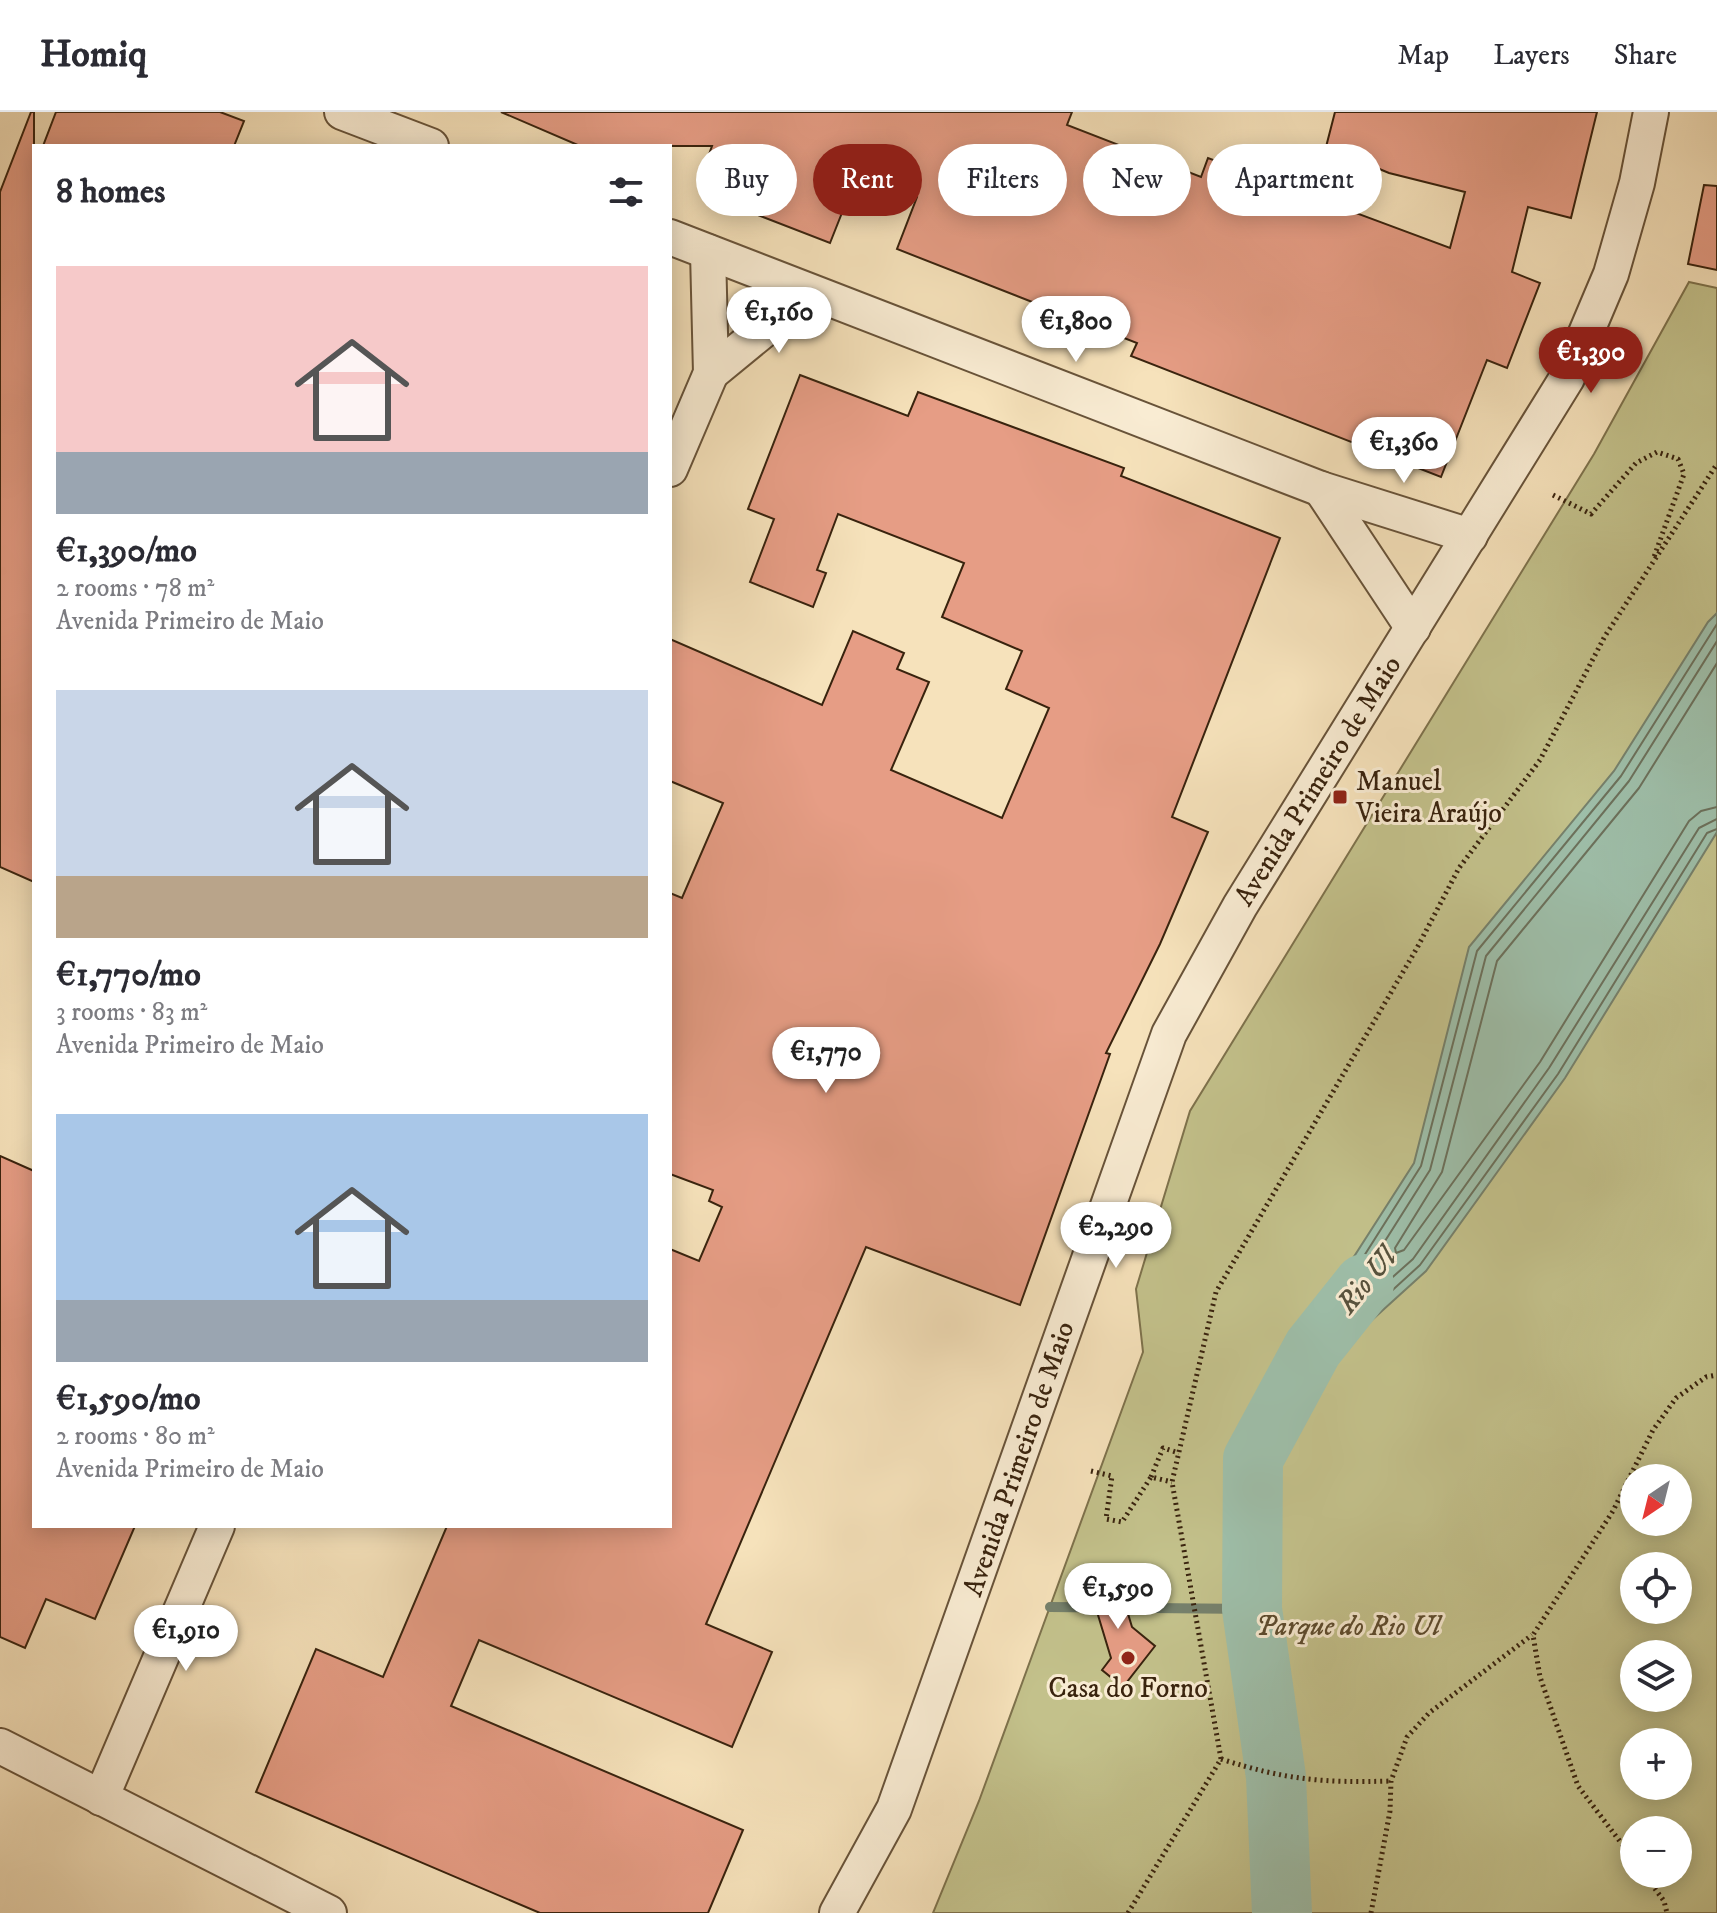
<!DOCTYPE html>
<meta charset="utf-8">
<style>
body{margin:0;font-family:"IM FELL DW Pica",serif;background:#f2f2f3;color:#2b2b33;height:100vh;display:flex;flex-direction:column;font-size:30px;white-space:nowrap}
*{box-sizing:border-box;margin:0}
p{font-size:26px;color:#7c7c81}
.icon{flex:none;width:44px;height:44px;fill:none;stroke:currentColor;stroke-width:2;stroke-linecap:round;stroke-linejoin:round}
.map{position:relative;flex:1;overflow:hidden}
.panel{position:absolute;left:32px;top:32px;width:640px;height:1384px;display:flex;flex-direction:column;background:#fff;border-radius:0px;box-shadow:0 4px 20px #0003}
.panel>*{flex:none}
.hud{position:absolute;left:696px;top:32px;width:760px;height:72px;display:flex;gap:16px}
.needle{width:52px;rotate:215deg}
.tools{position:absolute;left:1620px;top:1352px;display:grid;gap:16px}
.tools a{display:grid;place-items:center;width:72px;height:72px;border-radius:50%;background:#fff;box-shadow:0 4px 20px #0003;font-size:40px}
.price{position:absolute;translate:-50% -68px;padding:0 18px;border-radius:28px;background:#fff;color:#222;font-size:26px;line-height:52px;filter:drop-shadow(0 2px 4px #0008)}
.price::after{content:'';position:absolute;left:50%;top:48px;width:24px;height:18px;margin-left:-12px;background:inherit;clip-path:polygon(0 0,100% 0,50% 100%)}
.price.on{background:#8f2418;color:#fff}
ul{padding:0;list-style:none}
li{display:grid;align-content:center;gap:16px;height:424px;padding:0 24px}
li span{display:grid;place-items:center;height:248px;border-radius:0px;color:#555}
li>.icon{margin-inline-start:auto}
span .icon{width:144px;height:144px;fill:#fffc;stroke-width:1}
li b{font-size:34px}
h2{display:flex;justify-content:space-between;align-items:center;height:96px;padding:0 24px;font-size:34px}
.tag{padding:0 28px;border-radius:36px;background:#fff;box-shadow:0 4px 20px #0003;font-size:28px;line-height:72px}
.tag.on{background:#8f2418;color:#fff}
header{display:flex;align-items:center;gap:48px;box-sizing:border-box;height:112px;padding:0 40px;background:#fff;border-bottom:2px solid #e1e1e2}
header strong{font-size:38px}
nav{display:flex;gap:44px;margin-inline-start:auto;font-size:28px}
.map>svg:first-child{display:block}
.green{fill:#c3c18b;stroke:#7e724c;stroke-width:2;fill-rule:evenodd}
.water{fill:#9ebfaa;stroke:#76816c;stroke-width:2}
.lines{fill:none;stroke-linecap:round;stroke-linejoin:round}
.shore{stroke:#6c715c;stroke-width:2}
.stream{stroke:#76816c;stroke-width:10}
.river{stroke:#9ebfaa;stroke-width:60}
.building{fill:#e69d85;stroke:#39230e;stroke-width:2}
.minor-casing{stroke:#685339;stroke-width:38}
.path{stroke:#39230e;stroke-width:5;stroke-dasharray:2 4;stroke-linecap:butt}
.minor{stroke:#f9ecd3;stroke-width:34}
.poi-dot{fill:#8f2418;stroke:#f9ecd3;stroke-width:3}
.labels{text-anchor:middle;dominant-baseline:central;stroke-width:6;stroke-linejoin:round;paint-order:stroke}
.street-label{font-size:28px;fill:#39230e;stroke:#f9ecd3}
.poi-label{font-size:28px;fill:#39230e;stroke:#f9ecd3;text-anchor:start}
.park-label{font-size:28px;font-style:italic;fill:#5c4a2d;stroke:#f9ecd3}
.water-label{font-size:30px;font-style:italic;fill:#57523d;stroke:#f9ecd3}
</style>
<header>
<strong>Homiq</strong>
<nav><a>Map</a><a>Layers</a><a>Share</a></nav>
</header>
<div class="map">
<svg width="1717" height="1801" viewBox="0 0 1717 1801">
<rect width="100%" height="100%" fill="#f6e2bb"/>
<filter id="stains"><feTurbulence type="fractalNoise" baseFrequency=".0025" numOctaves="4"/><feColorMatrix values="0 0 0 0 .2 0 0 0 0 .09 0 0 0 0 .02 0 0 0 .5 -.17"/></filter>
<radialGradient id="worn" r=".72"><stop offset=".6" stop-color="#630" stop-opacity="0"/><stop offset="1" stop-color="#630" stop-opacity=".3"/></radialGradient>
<path class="green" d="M1689,170l28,6v1625h-784l46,-112 164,-449 -7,-63 54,-178 404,-657zM1634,1366h44v44h-44zM1634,1454h44v44h-44zM1634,1542h44v44h-44zM1634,1630h44v44h-44zM1634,1718h44v44h-44z"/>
<polygon class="water" points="1717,501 1717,720 1565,966 1426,1159 1340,1237 1313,1236 1330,1182 1414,1051 1469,835 1614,659 1708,510"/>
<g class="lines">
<g class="shore">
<polyline points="1717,512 1621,664 1477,839 1421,1054 1338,1185 1327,1228 1338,1228 1420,1153 1558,962 1707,721 1717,717"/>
<polyline points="1717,529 1629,669 1486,844 1430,1058 1347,1189 1345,1204 1350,1203 1413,1147 1549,956 1699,716 1717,707"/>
<polyline points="1717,551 1639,676 1497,849 1442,1060 1395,1136 1396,1141 1404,1138 1540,950 1689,709 1701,699 1717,695"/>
</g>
<polyline class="stream" points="1050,1495 1252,1497"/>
<polyline class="river" points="1282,1801 1276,1665 1252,1497 1253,1347 1313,1236 1364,1172"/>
</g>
<g class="building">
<polygon points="31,0 34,0 34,770 0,755 0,80"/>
<polygon points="56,0 220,0 244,9 234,34 43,34"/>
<polygon points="501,0 1072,0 1067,13 1201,65 1208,46 1450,136 1465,80 1389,61 1326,35 1335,0 1597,0 1571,106 1528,95 1512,160 1540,171 1507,256 1487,248 1441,365 1131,244 1137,231 897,137 917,85 857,63 830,131 709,84 721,54 707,48 712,34 580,34"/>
<polygon points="1704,73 1717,74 1717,158 1688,152"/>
<polygon points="800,263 908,304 918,280 1124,356 1121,364 1280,426 1172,705 1208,720 1160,832 1106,941 1110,942 1020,1193 866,1135 706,1512 772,1540 732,1635 479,1528 451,1594 743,1718 708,1801 540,1801 256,1680 316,1537 383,1565 447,1414 670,1414 670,1137 699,1149 722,1095 709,1089 713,1078 670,1062 670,781 682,786 723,691 670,669 670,527 822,593 853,519 904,541 897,557 929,570 891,658 1002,706 1049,596 1006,577 1022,539 942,505 964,451 838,402 817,458 826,461 813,495 750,470 774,407 748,397"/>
<polygon points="0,1044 34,1059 34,1414 135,1414 95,1507 46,1487 25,1536 0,1525"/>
<polygon points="1116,1462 1132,1515 1155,1534 1123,1575 1102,1558 1111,1546 1088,1470"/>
</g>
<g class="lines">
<g class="minor-casing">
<g id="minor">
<polyline points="342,0 431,34"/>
<polyline points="670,125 1321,377 1470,424"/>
<polyline points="711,261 810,180"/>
<polyline points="670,357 711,261 708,140"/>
<polyline points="1321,377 1413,516"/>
<polyline points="0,1634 329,1801"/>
<polyline points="101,1686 217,1414"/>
<polyline points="837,1801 894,1697 1169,922 1240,794 1567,266 1611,162 1637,71 1651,0"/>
</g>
</g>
<g class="path">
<polyline points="1553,383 1591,402 1636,351 1657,340 1678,347 1684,362 1654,445"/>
<polyline points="1091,1359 1112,1364 1106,1407 1122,1410 1151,1365 1172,1370"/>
<polyline points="1151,1365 1163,1336 1179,1341"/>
<path d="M1221,1647c65,21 102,24 170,22"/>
<polyline points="1634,1748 1578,1674 1540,1565 1533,1523 1613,1399 1653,1318 1676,1286 1706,1265 1717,1263"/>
<polyline points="1644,1762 1664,1789 1667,1801"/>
<polyline points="1128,1801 1221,1647 1172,1370 1216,1180 1417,836 1459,756 1540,648 1605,524 1717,352"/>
<polyline points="1371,1801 1390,1699 1391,1669 1407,1625 1429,1601 1532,1523"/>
</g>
<use href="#minor" class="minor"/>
</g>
<g class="poi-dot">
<rect x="1332" y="677" width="16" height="16" rx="4"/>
<circle cx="1128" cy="1546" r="8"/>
</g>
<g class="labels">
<g class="street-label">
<text transform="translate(1318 669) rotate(-58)">Avenida Primeiro de Maio</text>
<text transform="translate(1019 1347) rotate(-71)">Avenida Primeiro de Maio</text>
</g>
<g class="poi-label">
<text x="1356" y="669">Manuel<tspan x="1356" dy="32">Vieira Araújo</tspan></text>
<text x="1128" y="1576" text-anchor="middle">Casa do Forno</text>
</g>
<g class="park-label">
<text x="1348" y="1514">Parque do Rio Ul</text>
</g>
<g class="water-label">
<text transform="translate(1367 1169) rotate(-51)">Rio Ul</text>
</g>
</g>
<rect width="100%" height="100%" filter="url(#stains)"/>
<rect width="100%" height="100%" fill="url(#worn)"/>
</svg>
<div class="tools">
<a><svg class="needle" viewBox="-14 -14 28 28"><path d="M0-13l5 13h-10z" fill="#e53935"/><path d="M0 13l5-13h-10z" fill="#7c7c81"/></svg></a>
<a><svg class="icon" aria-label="locate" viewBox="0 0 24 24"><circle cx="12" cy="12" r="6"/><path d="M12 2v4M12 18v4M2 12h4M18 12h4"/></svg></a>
<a><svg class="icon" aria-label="layers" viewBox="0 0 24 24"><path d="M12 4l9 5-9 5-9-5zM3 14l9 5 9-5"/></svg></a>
<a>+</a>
<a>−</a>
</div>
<b class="price" style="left:779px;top:243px">€1,160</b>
<b class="price" style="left:1076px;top:252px">€1,800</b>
<b class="price on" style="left:1591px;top:283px">€1,390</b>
<b class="price" style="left:1404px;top:373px">€1,360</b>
<b class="price" style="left:826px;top:983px">€1,770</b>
<b class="price" style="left:1116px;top:1158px">€2,290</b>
<b class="price" style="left:1118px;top:1519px">€1,590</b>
<b class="price" style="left:186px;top:1561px">€1,910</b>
<div class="hud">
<a class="tag">Buy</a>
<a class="tag on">Rent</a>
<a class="tag">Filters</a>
<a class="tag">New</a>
<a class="tag">Apartment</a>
</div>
<section class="panel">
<h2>8 homes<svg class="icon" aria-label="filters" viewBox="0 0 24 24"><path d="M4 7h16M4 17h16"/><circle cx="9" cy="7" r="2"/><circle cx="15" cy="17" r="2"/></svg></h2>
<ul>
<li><span style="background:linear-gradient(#f6c9c9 75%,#9aa5b1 0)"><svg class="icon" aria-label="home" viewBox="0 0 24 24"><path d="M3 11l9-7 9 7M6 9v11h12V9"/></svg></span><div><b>€1,390/mo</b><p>2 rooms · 78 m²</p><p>Avenida Primeiro de Maio</p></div></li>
<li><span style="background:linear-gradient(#c9d6e8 75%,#b9a48a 0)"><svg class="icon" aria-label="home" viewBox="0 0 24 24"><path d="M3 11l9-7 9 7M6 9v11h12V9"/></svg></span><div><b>€1,770/mo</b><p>3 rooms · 83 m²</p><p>Avenida Primeiro de Maio</p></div></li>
<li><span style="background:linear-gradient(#a9c7e8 75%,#9aa5b1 0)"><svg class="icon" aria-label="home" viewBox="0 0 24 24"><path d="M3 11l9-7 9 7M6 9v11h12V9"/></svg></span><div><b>€1,590/mo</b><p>2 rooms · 80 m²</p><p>Avenida Primeiro de Maio</p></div></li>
</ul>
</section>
</div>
